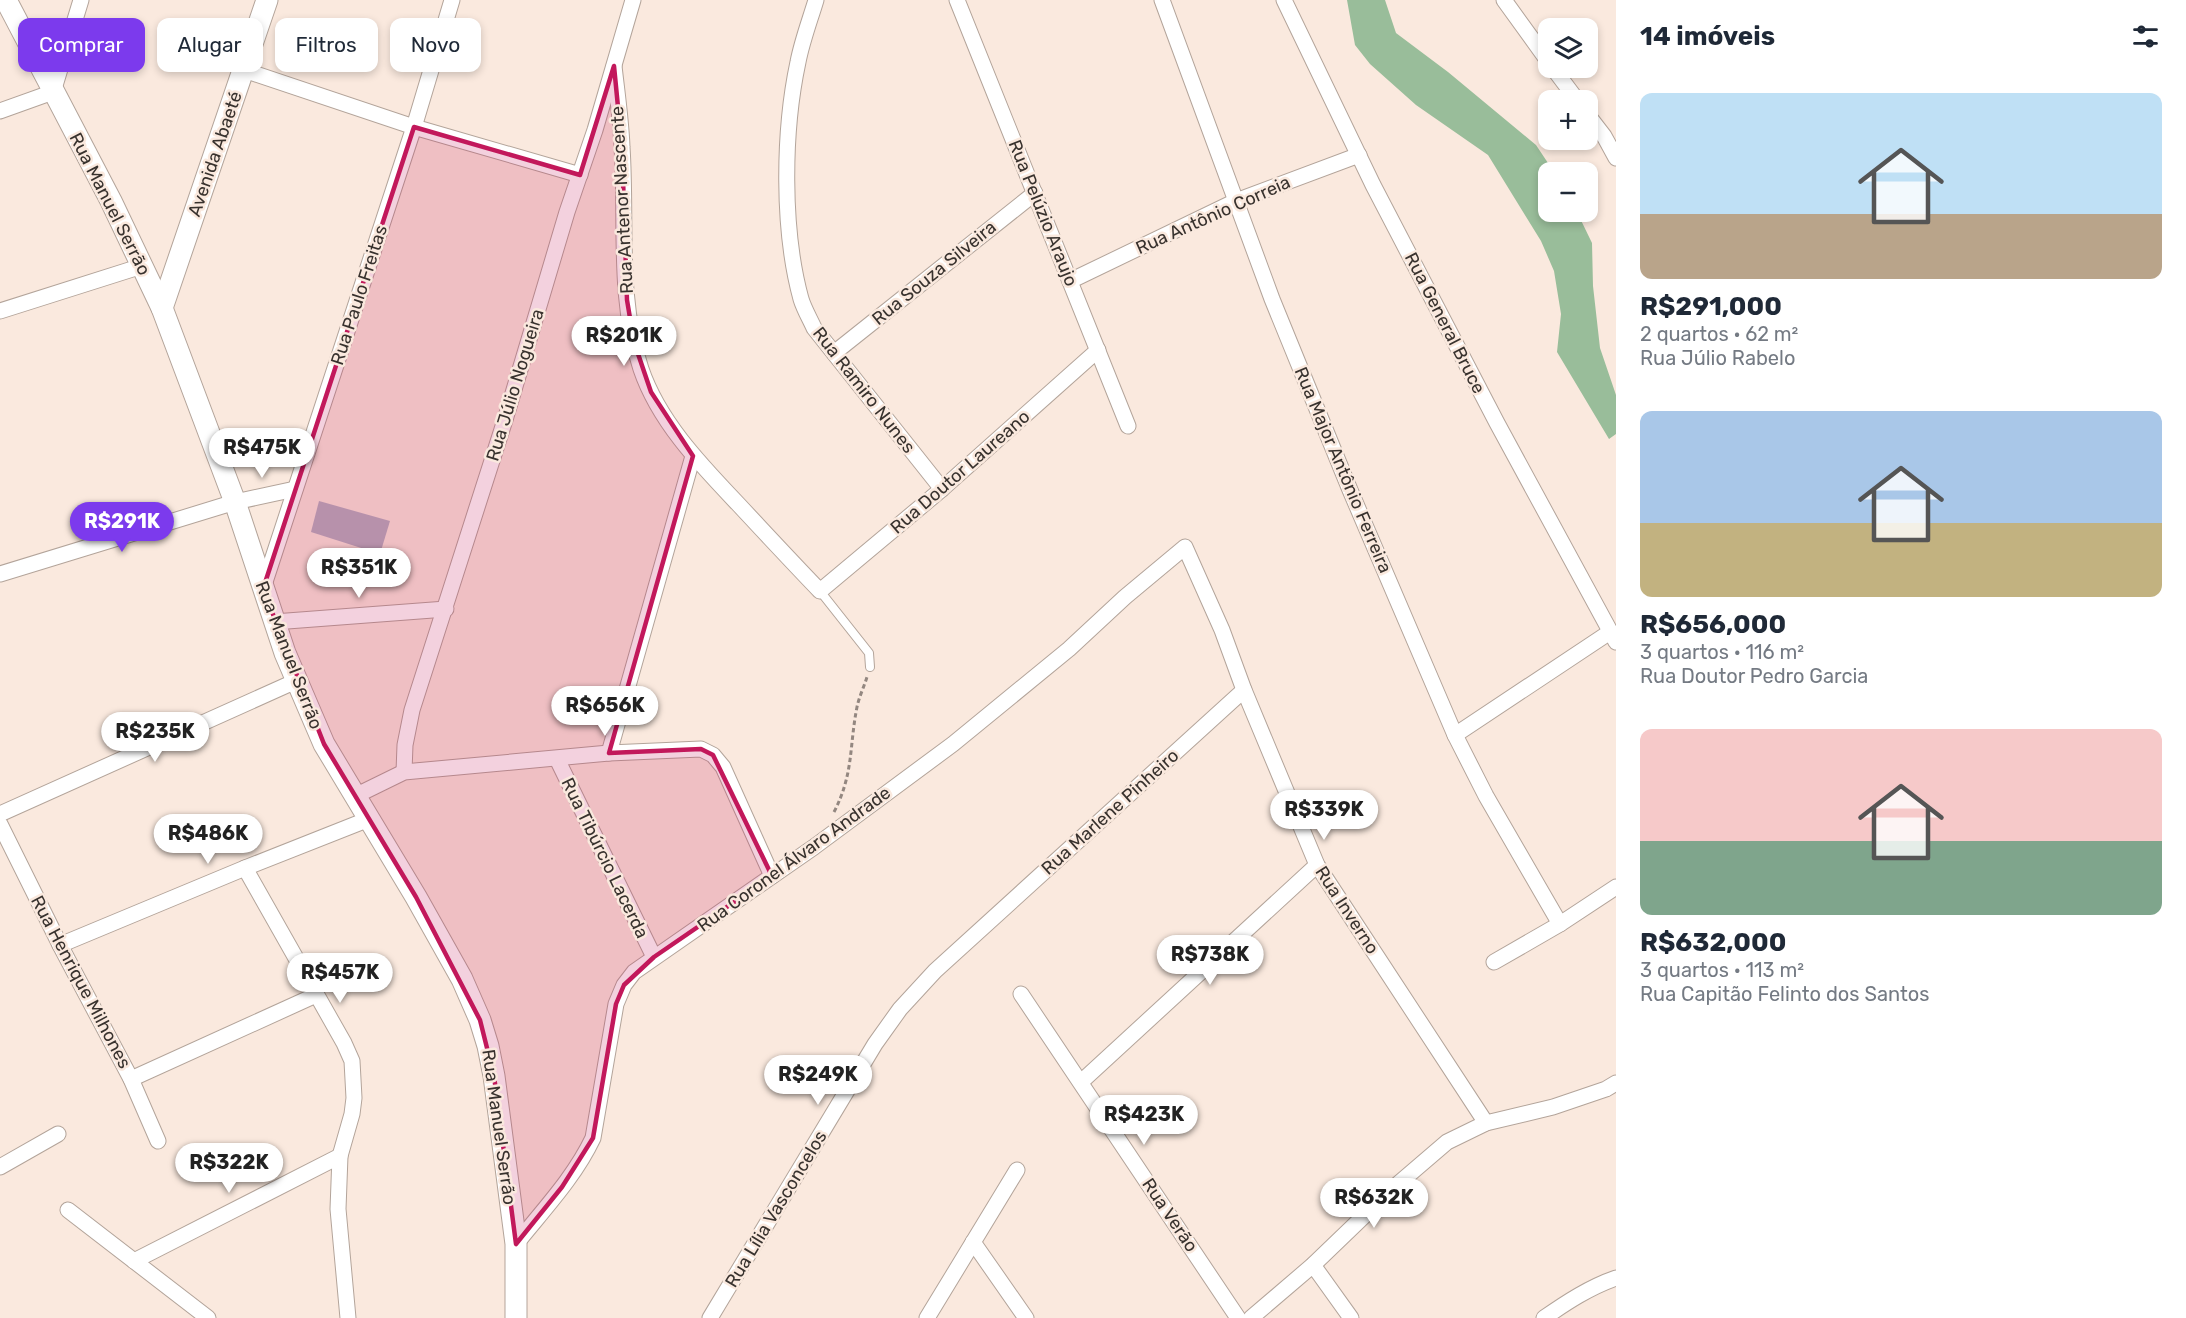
<!DOCTYPE html>
<html lang="pt">
<meta charset="utf-8">
<style>
body{margin:0;font-family:Rubik,sans-serif;background:#f2f2f3;color:#1f2937;height:100vh;display:flex;flex-direction:column;font-size:22px;white-space:nowrap}
*{box-sizing:border-box;margin:0}
p{font-size:20px;color:#747a83}
.icon{flex:none;width:33px;height:33px;fill:none;stroke:currentColor;stroke-width:2;stroke-linecap:round;stroke-linejoin:round}
.map{position:relative;flex:1;overflow:hidden}
.sheet{display:flex;flex-direction:column;background:#fff;width:570px}
.sheet>*{flex:none}
.banner{position:absolute;left:18px;top:18px;width:570px;height:54px;display:flex;gap:12px}
.fabs{position:absolute;left:1538px;top:18px;display:grid;gap:12px}
.fabs a{display:grid;place-items:center;width:60px;height:60px;border-radius:12px;background:#fff;box-shadow:0 3px 9px #0003;font-size:30px}
.price{position:absolute;translate:-50% -51px;padding:0 14px;border-radius:21px;background:#fff;color:#222;font-size:20px;line-height:39px;filter:drop-shadow(0 2px 3px #0008)}
.price::after{content:'';position:absolute;left:50%;top:36px;width:18px;height:14px;margin-left:-9px;background:inherit;clip-path:polygon(0 0,100% 0,50% 100%)}
.price.active{background:#7c3aed;color:#fff}
ul{padding:0;list-style:none}
li{display:grid;align-content:center;gap:12px;height:318px;padding:0 24px}
li span{display:grid;place-items:center;height:186px;border-radius:12px;color:#555}
li>.icon{margin-inline-start:auto}
span .icon{width:108px;height:108px;fill:#fffc;stroke-width:1}
li b{font-size:26px}
h2{display:flex;justify-content:space-between;align-items:center;height:72px;padding:0 24px;font-size:26px}
.tag{padding:0 21px;border-radius:12px;background:#fff;box-shadow:0 3px 9px #0003;font-size:21px;line-height:54px}
.tag.active{background:#7c3aed;color:#fff}
main{display:flex;flex:1;min-height:0}
.map>svg:first-child{display:block}
.forest{fill:#99bd9a}
.building{fill:#b5b0c0}
.lines{fill:none;stroke-linecap:round;stroke-linejoin:round}
.lane-casing{stroke:#b3a49a;stroke-width:10}
.street-casing{stroke:#b3a49a;stroke-width:17}
.secondary-casing{stroke:#b3a49a;stroke-width:23}
.path{stroke:#938780;stroke-width:3;stroke-dasharray:4.5 3;stroke-linecap:butt}
.lane{stroke:#fff;stroke-width:8}
.street{stroke:#fff;stroke-width:15}
.secondary{stroke:#fff;stroke-width:21}
.marked{fill:#c2185b;fill-opacity:0.2;stroke:#c2185b;stroke-width:4.5;stroke-linejoin:round}
.labels{text-anchor:middle;dominant-baseline:central;stroke-width:5;stroke-linejoin:round;paint-order:stroke}
.street-label{font-size:18px;fill:#38322e;stroke:#fae9de}
</style>
<main>
<div class="map">
<svg width="1616" height="1318" viewBox="0 0 1616 1318">
<rect width="100%" height="100%" fill="#fae9de"/>
<polygon class="forest" points="1347,0 1385,0 1396,33 1448,72 1536,145 1554,172 1548,172 1548,212 1577,212 1592,243 1593,286 1600,348 1616,395 1616,434 1609,439 1557,352 1561,314 1554,271 1541,241 1488,155 1416,105 1370,64 1355,45"/>
<polygon class="building" points="319,501 390,521 380,554 311,532"/>
<g class="lines">
<g class="lane-casing">
<polyline id="lane" points="820,591 869,653 870,667"/>
</g>
<g class="street-casing">
<g id="street">
<path d="M816,0c-6,20 -14,41 -18,62 -15,70 -16,168 3,237 3,10 9,20 13,29l128,161"/>
<polyline points="957,0 1128,426"/>
<polyline points="1162,0 1272,299 1350,490 1455,735 1486,796 1560,924"/>
<polyline points="1284,0 1373,185 1497,423 1616,642"/>
<polyline points="1504,0 1548,61"/>
<path d="M614,66c3,27 7,54 8,81 5,74 -5,151 19,222 18,53 60,96 98,136 27,29 54,58 81,86l122,-102 156,-139"/>
<polyline points="1553,68 1577,100"/>
<polyline points="244,70 414,127 580,175"/>
<polyline points="0,111 53,92 81,0"/>
<polyline points="1587,114 1604,136 1616,158"/>
<polyline points="1070,281 1236,201 1359,155"/>
<polyline points="0,311 142,266"/>
<polyline points="834,353 1035,193"/>
<polyline points="0,574 235,502 295,489"/>
<polyline points="263,588 414,127 452,0"/>
<polyline points="274,622 446,609"/>
<polyline points="1455,735 1610,632"/>
<polyline points="609,753 693,456"/>
<polyline points="557,759 654,957"/>
<polyline points="404,772 405,745 412,710 505,420 567,212 595,130 633,0"/>
<polyline points="355,796 404,772 609,753 701,749 713,755 723,767 772,876"/>
<polyline points="0,814 296,681"/>
<polyline points="0,824 60,945 131,1079 158,1141"/>
<polyline points="245,868 344,1043 352,1061 354,1098 352,1114 340,1156 338,1209 348,1318"/>
<polyline points="60,945 245,868 369,819"/>
<polyline points="1494,962 1560,924 1616,887"/>
<polyline points="1021,994 1238,1318"/>
<polyline points="131,1079 316,995"/>
<polyline points="1081,1082 1317,865"/>
<polyline points="0,1167 58,1134"/>
<polyline points="68,1210 208,1318"/>
<polyline points="973,1242 1026,1318"/>
<path d="M516,1244c27,-34 58,-66 77,-106l23,-134 8,-19 10,-13 180,-125 139,-103 116,-95 56,-52 60,-50 37,83 22,60 73,175 169,258"/>
<polyline points="134,1261 340,1156"/>
<polyline points="1313,1265 1351,1318"/>
<polyline points="710,1318 875,1044 900,1009 935,971 1244,690"/>
<polyline points="927,1318 1017,1170"/>
<polyline points="1251,1318 1313,1265 1391,1190 1447,1142 1486,1123 1553,1107 1606,1089 1616,1083"/>
<path d="M1544,1318c23,-16 46,-31 72,-40"/>
</g>
</g>
<g class="secondary-casing">
<g id="secondary">
<polyline points="6,0 111,201 162,308 235,502 285,653 324,744 416,897 462,979 480,1020 488,1046 494,1076 516,1244 516,1318"/>
<polyline points="162,308 267,0"/>
</g>
</g>
<path class="path" d="M834,812c20,-39 15,-65 23,-105 2,-10 7,-20 10,-30"/>
<use href="#lane" class="lane"/>
<use href="#street" class="street"/>
<use href="#secondary" class="secondary"/>
</g>
<path class="marked" d="M614,66l8,82 5,152 7,42 17,50 42,64 -84,297 92,-4 12,6 59,121 -118,81 -30,28 -8,19 -23,134 -31,49 -46,57 -22,-168 -14,-56 -64,-123 -92,-153 -61,-155 151,-462 166,48z"/>
<g class="labels">
<g class="street-label">
<text transform="translate(215 154) rotate(-71)">Avenida Abaeté</text>
<text transform="translate(622 200) rotate(-93)">Rua Antenor Nascente</text>
<text transform="translate(110 204) rotate(63)">Rua Manuel Serrão</text>
<text transform="translate(1043 213) rotate(68)">Rua Pelúzio Araujo</text>
<text transform="translate(1213 215) rotate(-24)">Rua Antônio Correia</text>
<text transform="translate(934 273) rotate(-39)">Rua Souza Silveira</text>
<text transform="translate(359 295) rotate(-72)">Rua Paulo Freitas</text>
<text transform="translate(1445 323) rotate(63)">Rua General Bruce</text>
<text transform="translate(515 385) rotate(-73)">Rua Júlio Nogueira</text>
<text transform="translate(864 390) rotate(52)">Rua Ramiro Nunes</text>
<text transform="translate(1343 470) rotate(67)">Rua Major Antônio Ferreira</text>
<text transform="translate(960 472) rotate(-41)">Rua Doutor Laureano</text>
<text transform="translate(289 655) rotate(69)">Rua Manuel Serrão</text>
<text transform="translate(1110 812) rotate(-42)">Rua Marlene Pinheiro</text>
<text transform="translate(605 858) rotate(64)">Rua Tibúrcio Lacerda</text>
<text transform="translate(794 859) rotate(-36)">Rua Coronel Álvaro Andrade</text>
<text transform="translate(1347 910) rotate(57)">Rua Inverno</text>
<text transform="translate(81 982) rotate(62)">Rua Henrique Milhones</text>
<text transform="translate(499 1127) rotate(82)">Rua Manuel Serrão</text>
<text transform="translate(776 1209) rotate(-59)">Rua Lília Vasconcelos</text>
<text transform="translate(1170 1215) rotate(56)">Rua Verão</text>
</g>
</g>
</svg>
<div class="fabs">
<a><svg class="icon" aria-label="layers" viewBox="0 0 24 24"><path d="M12 4l9 5-9 5-9-5zM3 14l9 5 9-5"/></svg></a>
<a>+</a>
<a>−</a>
</div>
<b class="price" style="left:624px;top:367px">R$201K</b>
<b class="price" style="left:262px;top:479px">R$475K</b>
<b class="price active" style="left:122px;top:553px">R$291K</b>
<b class="price" style="left:359px;top:599px">R$351K</b>
<b class="price" style="left:605px;top:737px">R$656K</b>
<b class="price" style="left:155px;top:763px">R$235K</b>
<b class="price" style="left:1324px;top:841px">R$339K</b>
<b class="price" style="left:208px;top:865px">R$486K</b>
<b class="price" style="left:1210px;top:986px">R$738K</b>
<b class="price" style="left:340px;top:1004px">R$457K</b>
<b class="price" style="left:818px;top:1106px">R$249K</b>
<b class="price" style="left:1144px;top:1146px">R$423K</b>
<b class="price" style="left:229px;top:1194px">R$322K</b>
<b class="price" style="left:1374px;top:1229px">R$632K</b>
<div class="banner">
<a class="tag active">Comprar</a>
<a class="tag">Alugar</a>
<a class="tag">Filtros</a>
<a class="tag">Novo</a>
</div>
</div>
<section class="sheet">
<h2>14 imóveis<svg class="icon" aria-label="filters" viewBox="0 0 24 24"><path d="M4 7h16M4 17h16"/><circle cx="9" cy="7" r="2"/><circle cx="15" cy="17" r="2"/></svg></h2>
<ul>
<li><span style="background:linear-gradient(#bfe0f5 65%,#b9a48a 0)"><svg class="icon" aria-label="home" viewBox="0 0 24 24"><path d="M3 11l9-7 9 7M6 9v11h12V9"/></svg></span><div><b>R$291,000</b><p>2 quartos · 62 m²</p><p>Rua Júlio Rabelo</p></div></li>
<li><span style="background:linear-gradient(#a9c7e8 60%,#c2b280 0)"><svg class="icon" aria-label="home" viewBox="0 0 24 24"><path d="M3 11l9-7 9 7M6 9v11h12V9"/></svg></span><div><b>R$656,000</b><p>3 quartos · 116 m²</p><p>Rua Doutor Pedro Garcia</p></div></li>
<li><span style="background:linear-gradient(#f6c9c9 60%,#7fa58c 0)"><svg class="icon" aria-label="home" viewBox="0 0 24 24"><path d="M3 11l9-7 9 7M6 9v11h12V9"/></svg></span><div><b>R$632,000</b><p>3 quartos · 113 m²</p><p>Rua Capitão Felinto dos Santos</p></div></li>
</ul>
</section>
</main>
